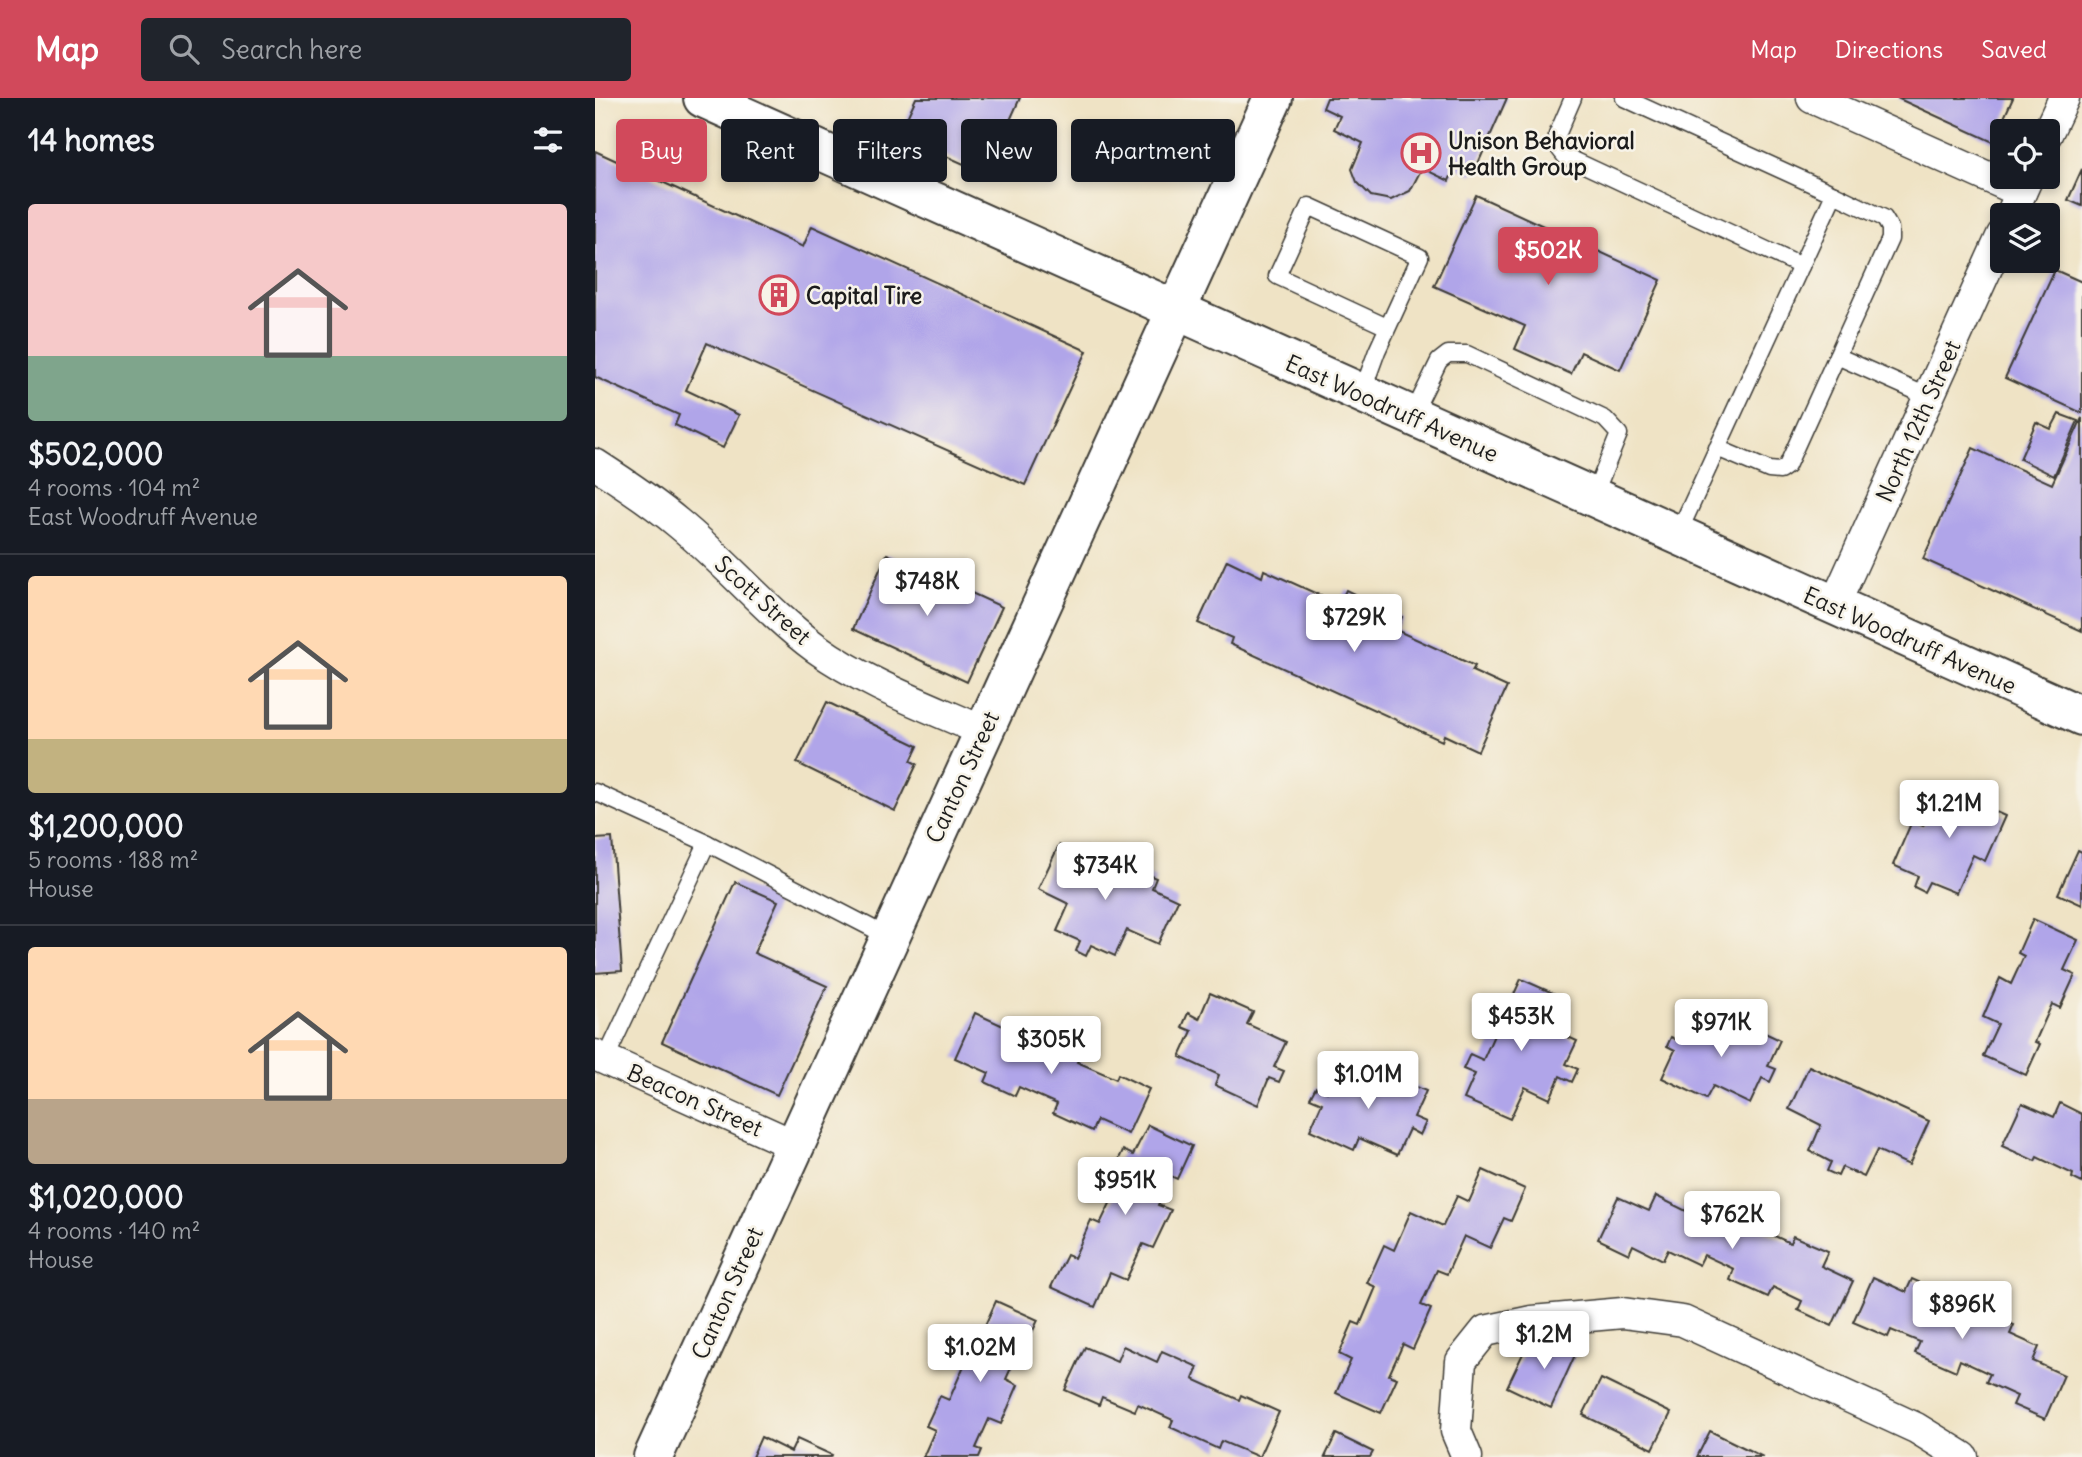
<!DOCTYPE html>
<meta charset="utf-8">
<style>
body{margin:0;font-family:Delius,sans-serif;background:#20242c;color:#f1f3f6;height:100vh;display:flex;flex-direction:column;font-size:26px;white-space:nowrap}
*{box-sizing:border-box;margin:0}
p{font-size:23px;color:#9ea1a6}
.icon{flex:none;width:38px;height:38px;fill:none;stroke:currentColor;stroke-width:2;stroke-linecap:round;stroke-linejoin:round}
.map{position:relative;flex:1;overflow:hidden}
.panel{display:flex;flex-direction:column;background:#171b24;width:595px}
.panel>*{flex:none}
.banner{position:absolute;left:21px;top:21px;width:665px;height:63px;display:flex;gap:14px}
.fabs{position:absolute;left:1395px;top:21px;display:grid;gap:14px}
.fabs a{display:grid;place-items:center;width:70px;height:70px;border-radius:7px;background:#171b24;box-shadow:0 4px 10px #0003;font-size:35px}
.price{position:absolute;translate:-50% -60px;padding:0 16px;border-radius:7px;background:#fff;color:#222;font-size:23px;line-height:46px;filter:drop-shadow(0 2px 4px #0008)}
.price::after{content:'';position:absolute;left:50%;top:42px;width:21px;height:16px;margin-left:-10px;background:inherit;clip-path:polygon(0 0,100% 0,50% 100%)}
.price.active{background:#d1495b;color:#fff}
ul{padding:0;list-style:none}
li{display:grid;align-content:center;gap:14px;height:371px;padding:0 28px}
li+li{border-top:2px solid #363941}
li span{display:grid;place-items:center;height:217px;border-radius:7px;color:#555}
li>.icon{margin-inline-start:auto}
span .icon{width:126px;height:126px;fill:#fffc;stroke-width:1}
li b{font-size:30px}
h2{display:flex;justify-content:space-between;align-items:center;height:84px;padding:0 28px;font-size:30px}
.pill{padding:0 24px;border-radius:7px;background:#171b24;box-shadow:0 4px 10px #0003;font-size:24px;line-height:63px}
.pill.active{background:#d1495b;color:#fff}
header{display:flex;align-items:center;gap:42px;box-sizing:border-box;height:98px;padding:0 35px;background:#d1495b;color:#fff}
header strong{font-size:33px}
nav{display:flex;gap:38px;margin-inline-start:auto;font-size:24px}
.search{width:490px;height:63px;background:#20242c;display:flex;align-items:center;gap:18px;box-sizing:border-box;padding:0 24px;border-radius:7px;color:#9ea1a6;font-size:26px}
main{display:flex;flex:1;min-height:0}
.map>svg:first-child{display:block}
.building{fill:#b0a5e9}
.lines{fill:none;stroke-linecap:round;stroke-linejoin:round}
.service-casing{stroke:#3c3a35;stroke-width:19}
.minor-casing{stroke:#3c3a35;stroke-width:33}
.tertiary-casing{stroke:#3c3a35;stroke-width:42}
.service{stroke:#fff;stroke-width:16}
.minor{stroke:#fff;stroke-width:30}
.tertiary{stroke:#fff;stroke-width:38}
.labels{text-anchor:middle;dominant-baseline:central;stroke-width:5;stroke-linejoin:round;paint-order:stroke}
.poi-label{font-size:23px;font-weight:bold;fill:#1c1c1c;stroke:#f7f3e8;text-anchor:start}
.street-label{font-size:23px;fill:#1c1c1c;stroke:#f7f3e8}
</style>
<header>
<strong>Map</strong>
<div class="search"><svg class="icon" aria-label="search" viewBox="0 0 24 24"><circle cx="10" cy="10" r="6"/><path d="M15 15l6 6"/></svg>Search here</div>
<nav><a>Map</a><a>Directions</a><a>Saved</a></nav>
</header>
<main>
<section class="panel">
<h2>14 homes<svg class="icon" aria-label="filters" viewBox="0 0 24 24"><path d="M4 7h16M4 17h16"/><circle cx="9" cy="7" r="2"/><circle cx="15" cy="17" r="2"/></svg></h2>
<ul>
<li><span style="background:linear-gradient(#f6c9c9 70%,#7fa58c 0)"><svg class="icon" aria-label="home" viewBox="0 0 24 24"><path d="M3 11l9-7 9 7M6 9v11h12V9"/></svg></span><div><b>$502,000</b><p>4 rooms · 104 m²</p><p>East Woodruff Avenue</p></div></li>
<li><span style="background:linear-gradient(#ffd9b3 75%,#c2b280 0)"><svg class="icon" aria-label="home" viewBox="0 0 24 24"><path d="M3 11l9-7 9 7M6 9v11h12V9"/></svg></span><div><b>$1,200,000</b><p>5 rooms · 188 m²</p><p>House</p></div></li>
<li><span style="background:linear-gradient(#ffd9b3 70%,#b9a48a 0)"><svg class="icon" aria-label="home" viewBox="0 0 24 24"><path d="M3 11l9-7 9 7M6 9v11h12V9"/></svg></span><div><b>$1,020,000</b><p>4 rooms · 140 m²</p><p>House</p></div></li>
</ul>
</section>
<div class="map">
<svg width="1487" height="1359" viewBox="0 0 1487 1359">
<rect width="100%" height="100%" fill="#f7f3e8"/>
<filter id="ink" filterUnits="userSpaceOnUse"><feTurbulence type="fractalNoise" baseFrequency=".0143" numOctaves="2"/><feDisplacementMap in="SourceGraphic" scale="14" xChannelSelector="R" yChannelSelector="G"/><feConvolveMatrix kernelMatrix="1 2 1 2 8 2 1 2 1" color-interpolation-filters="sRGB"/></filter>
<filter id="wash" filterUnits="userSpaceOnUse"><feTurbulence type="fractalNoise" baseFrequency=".00686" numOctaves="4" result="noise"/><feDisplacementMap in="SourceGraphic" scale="28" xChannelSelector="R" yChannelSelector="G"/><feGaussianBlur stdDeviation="1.57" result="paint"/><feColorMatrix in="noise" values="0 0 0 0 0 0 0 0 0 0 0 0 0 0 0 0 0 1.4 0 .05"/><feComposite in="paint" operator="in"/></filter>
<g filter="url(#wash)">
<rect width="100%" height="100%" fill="#efe3c5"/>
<g id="blocks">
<g class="building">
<polygon points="321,0 425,0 391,76 304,37"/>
<polygon points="732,0 912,0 878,77 860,69 854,83 827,70 815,93 796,102 776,98 762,84 757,71 768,45 739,31 745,18 728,10"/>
<polygon points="1302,0 1418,0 1398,44"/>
<polygon points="0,53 208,149 217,128 492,253 430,387 112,245 91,292 144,317 128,350 80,327 84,317 0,279"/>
<polygon points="1487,71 1487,108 1473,102"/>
<polygon points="881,97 1066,182 1025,272 986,254 976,276 920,251 930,228 839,188"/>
<polygon points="1460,172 1487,184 1487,315 1410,280"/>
<polygon points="1464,316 1483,323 1459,378 1425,361 1441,324 1456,331"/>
<polygon points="1487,320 1487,533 1328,461 1378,350 1457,386"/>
<polygon points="292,456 407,509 372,584 258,531"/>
<polygon points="632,462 667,479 669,472 744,506 751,492 807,519 801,532 880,568 877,573 912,589 883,653 849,637 847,643 635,546 637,540 603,525"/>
<polygon points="232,604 323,648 316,663 322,666 300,713 202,665"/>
<polygon points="1345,689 1372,701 1376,691 1389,697 1385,707 1410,718 1390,763 1378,757 1361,795 1334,784 1329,794 1319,789 1323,778 1298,767 1317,723 1328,728"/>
<polygon points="17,740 27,873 0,875 0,741"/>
<polygon points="464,747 488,758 493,749 506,755 502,764 545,784 549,775 561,780 557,790 583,802 563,846 532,832 520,858 496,847 491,858 481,853 485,843 462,833 474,806 443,791"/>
<polygon points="1483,752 1487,754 1487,807 1463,796"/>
<polygon points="140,784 183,803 159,855 232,888 182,997 67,944"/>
<polygon points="1438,821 1483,842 1469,872 1480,877 1465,910 1457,906 1440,944 1445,946 1431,977 1388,958 1403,926 1388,919 1405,880 1416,886 1429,858 1423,855"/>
<polygon points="926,881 967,899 953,930 982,943 971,966 983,971 977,984 965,978 955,1001 930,989 915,1021 869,1001 880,976 868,971 875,956 888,962 908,917 898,913 902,902 914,907"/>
<polygon points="615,895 658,914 652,926 691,944 679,969 689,973 684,984 674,980 663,1007 620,987 624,977 585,959 597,933 587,929 593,915 604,921"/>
<polygon points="380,915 415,931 414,936 442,949 448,936 487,954 482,964 521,981 523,976 554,991 533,1036 502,1022 497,1033 458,1015 462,1006 424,989 420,998 390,984 394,975 360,960"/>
<polygon points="1098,915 1135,933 1140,921 1185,942 1173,968 1181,971 1175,984 1167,980 1155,1006 1118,988 1111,1001 1067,980 1080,952 1072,948 1076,939 1085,943"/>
<polygon points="744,968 782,985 787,974 831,993 819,1019 831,1024 825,1037 814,1031 802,1057 764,1040 759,1052 715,1032 727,1005 715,1000 721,989 732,994"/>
<polygon points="1214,968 1334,1023 1314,1067 1282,1052 1269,1079 1247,1069 1243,1078 1232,1073 1236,1064 1215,1053 1226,1027 1194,1011"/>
<polygon points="1427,1005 1459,1019 1465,1005 1487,1016 1487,1085 1477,1080 1478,1076 1442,1059 1440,1063 1407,1048"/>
<polygon points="553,1027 597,1048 582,1081 576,1078 563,1107 576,1112 558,1150 548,1146 531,1182 515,1175 500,1209 456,1189 472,1157 479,1160 496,1122 505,1126 523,1089 513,1085 528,1052 538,1057"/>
<polygon points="888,1072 930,1091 916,1123 909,1120 895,1150 869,1138 852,1176 842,1172 826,1207 836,1211 818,1251 808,1246 794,1277 802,1280 786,1315 741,1295 756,1262 744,1256 758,1224 765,1227 781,1189 772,1185 789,1147 799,1152 816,1113 848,1128 862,1098 874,1104"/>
<polygon points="1061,1098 1091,1113 1096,1103 1126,1117 1130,1107 1163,1122 1160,1129 1195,1145 1198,1138 1233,1153 1226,1168 1258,1183 1237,1228 1203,1212 1207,1203 1178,1189 1173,1199 1135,1182 1139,1171 1109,1157 1104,1167 1073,1152 1068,1162 1038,1147 1034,1156 1003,1141 1023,1099 1054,1113"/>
<polygon points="1278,1179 1311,1194 1317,1181 1348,1195 1345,1202 1384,1219 1387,1213 1419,1227 1415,1236 1444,1249 1438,1263 1469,1277 1450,1321 1418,1307 1422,1298 1391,1284 1395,1276 1365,1262 1361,1273 1320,1255 1325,1244 1296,1232 1293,1239 1258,1224"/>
<polygon points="401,1203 443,1222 429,1252 425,1250 411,1281 423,1287 406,1326 394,1321 381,1350 387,1352 384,1359 328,1359 340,1332 331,1328 345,1298 354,1302 371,1263 363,1259 377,1229 387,1234"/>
<polygon points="966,1237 985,1246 956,1310 912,1289 933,1245 957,1257"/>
<polygon points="528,1248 562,1264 567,1253 603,1269 598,1281 644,1302 646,1297 684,1314 664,1359 626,1343 623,1351 575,1329 578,1322 543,1306 540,1313 507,1299 504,1307 470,1292 490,1249 522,1263"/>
<polygon points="1006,1281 1076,1315 1058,1351 988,1317"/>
<polygon points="1115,1333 1168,1359 1102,1359"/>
<polygon points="741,1336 778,1354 775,1359 730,1359"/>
<polygon points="166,1339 196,1354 202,1341 237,1357 236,1359 157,1359"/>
</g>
</g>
</g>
<g filter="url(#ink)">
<use href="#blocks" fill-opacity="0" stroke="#3c3a35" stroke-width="2"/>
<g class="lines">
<g class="service-casing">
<g id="service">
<polyline points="978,0 962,37 963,49 970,58 1206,168"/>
<polyline points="1029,0 1239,96"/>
<polyline points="1242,258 1334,299"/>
<polyline points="766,297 782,253 825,159 714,108 682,178 792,229"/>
<polyline points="817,318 844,263 853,256 872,256 1010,321 1024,336 998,400"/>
<path d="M1082,438c52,-114 105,-228 157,-342l50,24 6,10v11l-103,227 -7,5 -11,-1 -52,-22"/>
<polyline points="0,694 112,745 294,839"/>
<polyline points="10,962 112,745"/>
</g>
</g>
<g class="minor-casing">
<g id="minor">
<polyline points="1217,0 1426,94"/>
<polyline points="1452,36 1469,0"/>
<polyline points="1416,117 1433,79"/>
<path d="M0,366c28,18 57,37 83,59 48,39 88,88 138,125 50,36 111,58 167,83"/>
<polyline points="1239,508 1407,137"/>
<polyline points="0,957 199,1047"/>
<polyline points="872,1359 861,1333 866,1263 890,1233 937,1223 1028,1215 1088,1223 1321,1330 1368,1359"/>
</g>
</g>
<g class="tertiary-casing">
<g id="tertiary">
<polyline points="108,0 1487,618"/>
<polyline points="58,1359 678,0"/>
</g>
</g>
<use href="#service" class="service"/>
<use href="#minor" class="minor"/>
<use href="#tertiary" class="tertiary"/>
</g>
</g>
<defs>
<g id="hospital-ring" transform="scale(2.0125)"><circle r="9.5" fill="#f7f3e8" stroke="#d1495b" stroke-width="1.5"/><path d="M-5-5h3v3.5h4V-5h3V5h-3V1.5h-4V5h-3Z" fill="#d1495b"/></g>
<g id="building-ring" transform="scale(2.0125)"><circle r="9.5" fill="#f7f3e8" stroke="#d1495b" stroke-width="1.5"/><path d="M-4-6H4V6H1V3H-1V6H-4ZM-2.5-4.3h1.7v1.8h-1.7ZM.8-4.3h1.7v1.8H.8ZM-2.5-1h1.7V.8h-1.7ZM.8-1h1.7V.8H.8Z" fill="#d1495b"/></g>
</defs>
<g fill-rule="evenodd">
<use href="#hospital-ring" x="826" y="55"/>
<use href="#building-ring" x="184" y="197"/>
</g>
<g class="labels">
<g class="poi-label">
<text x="853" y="42">Unison Behavioral<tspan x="853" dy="26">Health Group</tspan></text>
<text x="211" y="197">Capital Tire</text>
</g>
<g class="street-label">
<text transform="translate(797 310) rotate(24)">East Woodruff Avenue</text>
<text transform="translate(1323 323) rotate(-66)">North 12th Street</text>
<text transform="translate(168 502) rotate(42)">Scott Street</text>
<text transform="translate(1315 542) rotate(24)">East Woodruff Avenue</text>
<text transform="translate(367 679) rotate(-65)">Canton Street</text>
<text transform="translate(100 1002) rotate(24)">Beacon Street</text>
<text transform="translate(132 1195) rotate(-66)">Canton Street</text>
</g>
</g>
</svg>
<div class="fabs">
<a><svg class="icon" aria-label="locate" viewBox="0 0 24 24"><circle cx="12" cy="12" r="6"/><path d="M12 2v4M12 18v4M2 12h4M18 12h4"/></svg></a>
<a><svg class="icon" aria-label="layers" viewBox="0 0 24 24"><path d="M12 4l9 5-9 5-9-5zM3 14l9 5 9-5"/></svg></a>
</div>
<b class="price active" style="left:953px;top:189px">$502K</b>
<b class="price" style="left:332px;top:520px">$748K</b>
<b class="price" style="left:759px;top:556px">$729K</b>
<b class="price" style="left:1354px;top:742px">$1.21M</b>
<b class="price" style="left:510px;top:804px">$734K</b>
<b class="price" style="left:926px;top:955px">$453K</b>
<b class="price" style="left:1126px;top:961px">$971K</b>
<b class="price" style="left:456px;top:978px">$305K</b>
<b class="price" style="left:773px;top:1013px">$1.01M</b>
<b class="price" style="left:530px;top:1119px">$951K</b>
<b class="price" style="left:1137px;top:1153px">$762K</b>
<b class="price" style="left:1367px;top:1243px">$896K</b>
<b class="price" style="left:949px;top:1273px">$1.2M</b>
<b class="price" style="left:385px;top:1286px">$1.02M</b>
<div class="banner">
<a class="pill active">Buy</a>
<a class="pill">Rent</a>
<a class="pill">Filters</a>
<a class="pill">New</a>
<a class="pill">Apartment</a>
</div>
</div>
</main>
